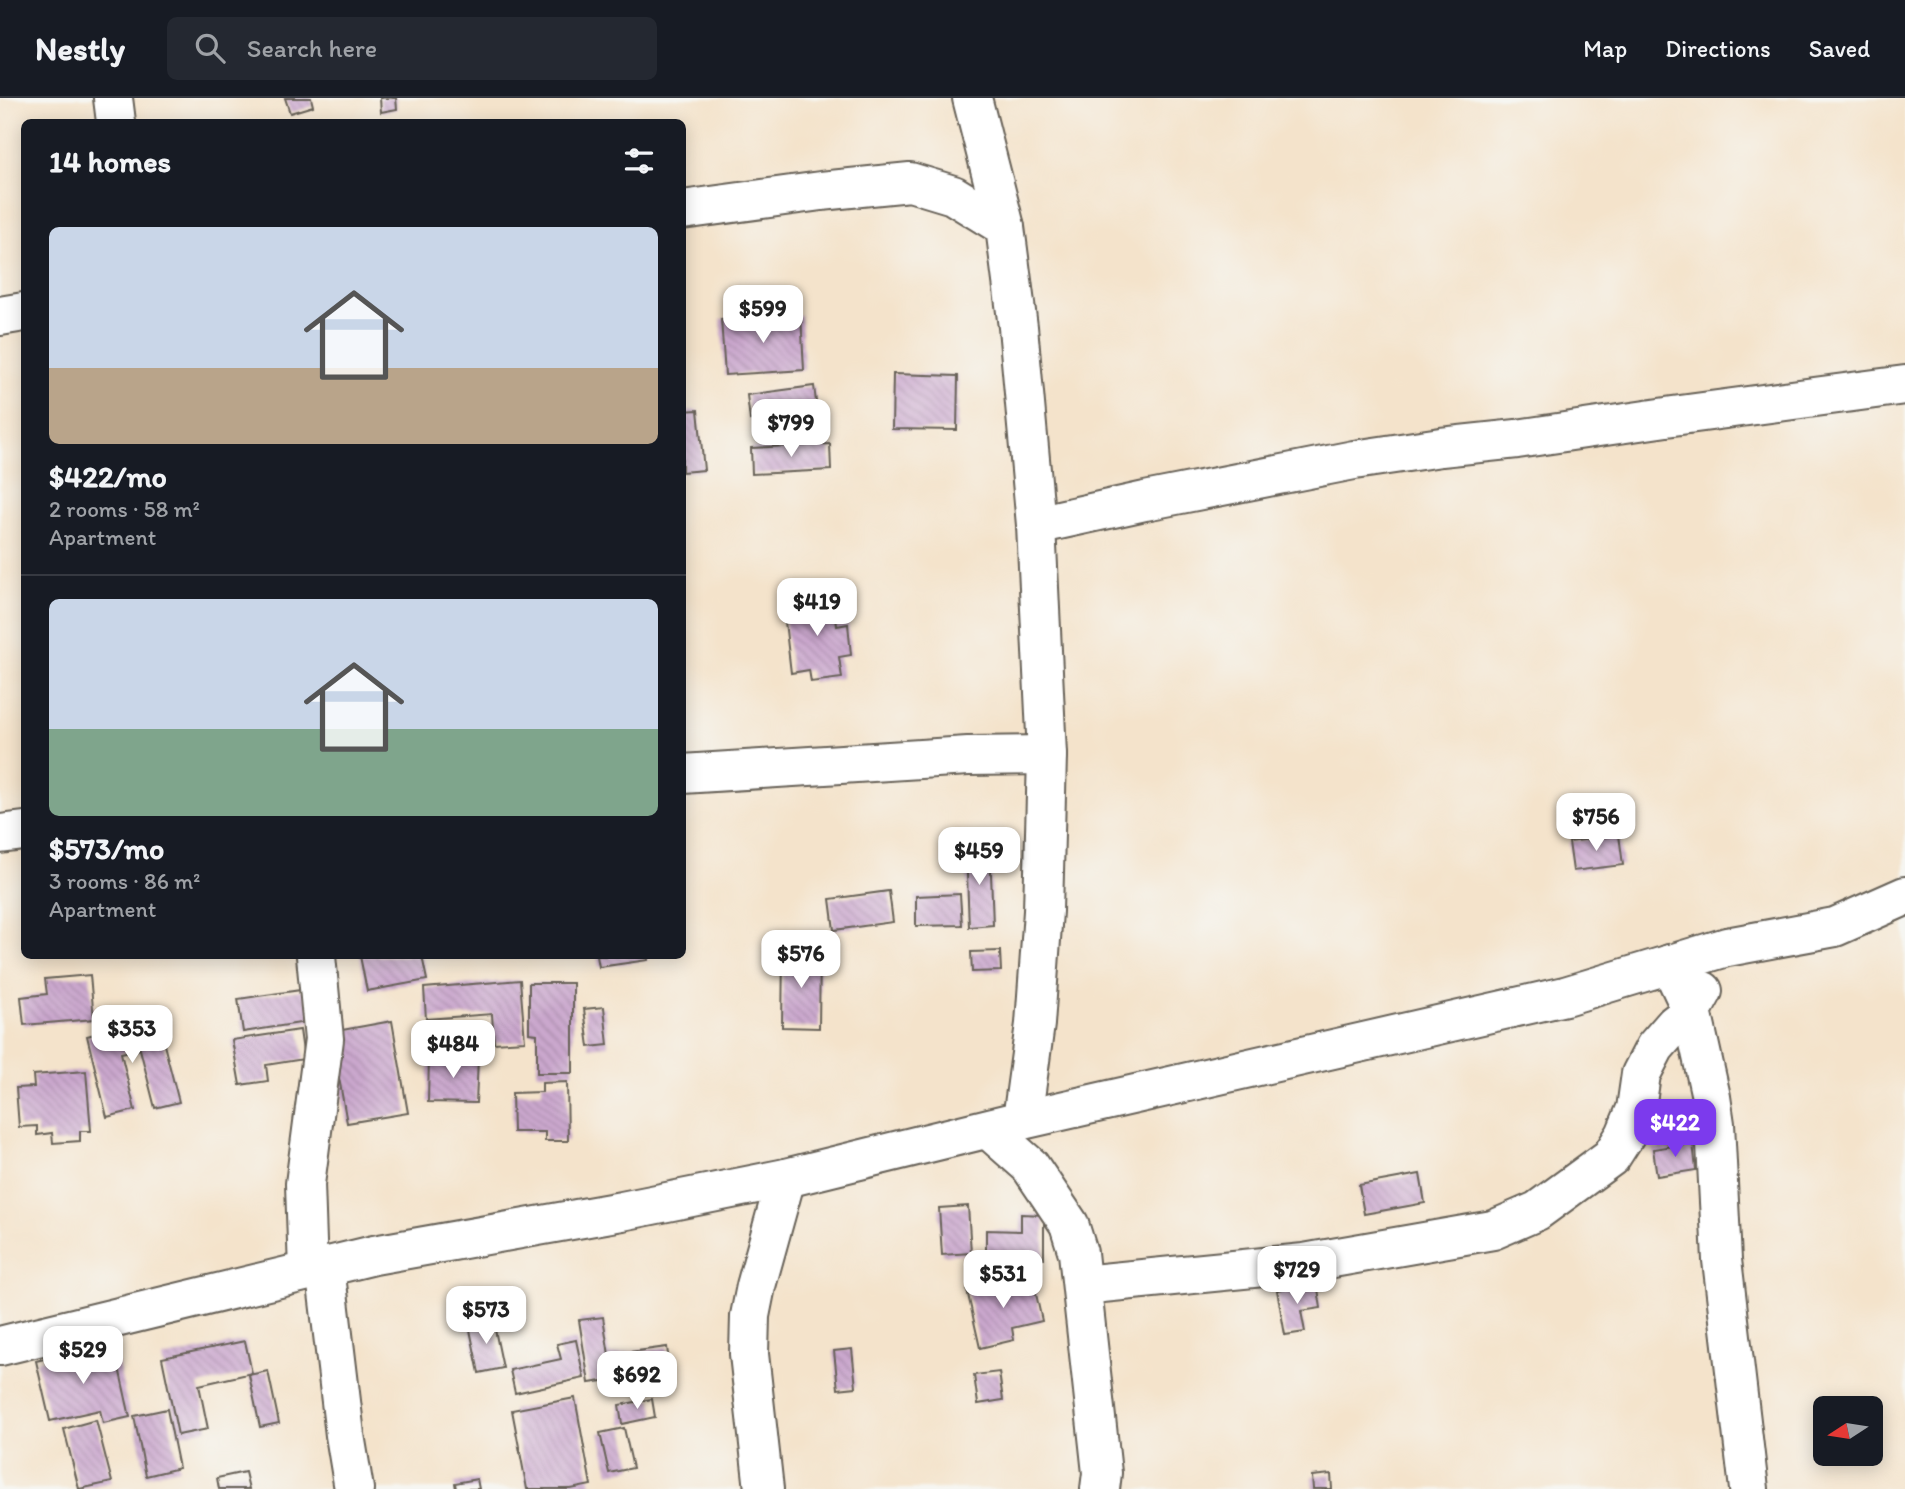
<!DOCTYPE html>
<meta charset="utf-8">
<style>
body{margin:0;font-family:Itim,sans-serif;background:#242831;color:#f1f3f6;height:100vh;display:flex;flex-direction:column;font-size:26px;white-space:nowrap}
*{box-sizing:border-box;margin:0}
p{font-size:23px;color:#9ea1a6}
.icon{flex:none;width:38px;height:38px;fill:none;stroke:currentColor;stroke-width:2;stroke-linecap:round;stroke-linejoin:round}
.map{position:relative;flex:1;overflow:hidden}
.drawer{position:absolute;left:21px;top:21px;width:665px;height:840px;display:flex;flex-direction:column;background:#171b24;border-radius:10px;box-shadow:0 4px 18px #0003}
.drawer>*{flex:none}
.needle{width:46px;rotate:258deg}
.buttons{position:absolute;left:1813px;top:1298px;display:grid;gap:14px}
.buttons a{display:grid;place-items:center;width:70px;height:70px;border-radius:10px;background:#171b24;box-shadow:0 4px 18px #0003;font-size:35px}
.price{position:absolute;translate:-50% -60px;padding:0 16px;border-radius:14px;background:#fff;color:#222;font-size:23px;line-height:46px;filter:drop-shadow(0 2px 4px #0008)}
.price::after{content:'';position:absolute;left:50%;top:42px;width:21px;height:16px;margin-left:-10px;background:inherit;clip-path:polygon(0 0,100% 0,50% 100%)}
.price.current{background:#7c3aed;color:#fff}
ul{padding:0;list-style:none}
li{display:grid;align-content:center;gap:14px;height:371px;padding:0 28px}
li+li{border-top:2px solid #363941}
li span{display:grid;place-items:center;height:217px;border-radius:10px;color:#555}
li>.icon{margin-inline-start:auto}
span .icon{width:126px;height:126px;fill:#fffc;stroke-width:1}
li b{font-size:30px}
h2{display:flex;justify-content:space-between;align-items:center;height:84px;padding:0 28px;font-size:30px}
header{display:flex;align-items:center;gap:42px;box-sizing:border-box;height:98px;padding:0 35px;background:#171b24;border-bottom:2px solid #363941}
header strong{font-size:33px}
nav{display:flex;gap:38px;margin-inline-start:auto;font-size:24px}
.search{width:490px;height:63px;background:#242831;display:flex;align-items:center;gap:18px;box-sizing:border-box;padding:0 24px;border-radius:10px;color:#9ea1a6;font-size:26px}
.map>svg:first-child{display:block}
.building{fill:url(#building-back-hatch)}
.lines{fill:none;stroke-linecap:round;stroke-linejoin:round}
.minor-casing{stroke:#686259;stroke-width:42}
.minor{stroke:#fff;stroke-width:38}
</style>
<header>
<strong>Nestly</strong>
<div class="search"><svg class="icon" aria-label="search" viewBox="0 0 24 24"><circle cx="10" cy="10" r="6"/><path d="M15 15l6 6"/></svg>Search here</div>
<nav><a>Map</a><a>Directions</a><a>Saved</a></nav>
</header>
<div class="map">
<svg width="1905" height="1391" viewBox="0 0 1905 1391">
<defs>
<pattern id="building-back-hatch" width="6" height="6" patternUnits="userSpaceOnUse" patternTransform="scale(1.75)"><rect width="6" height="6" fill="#caa7cd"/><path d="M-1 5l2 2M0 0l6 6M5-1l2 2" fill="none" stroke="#ad8faf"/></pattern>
</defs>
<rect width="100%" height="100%" fill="#f6f6f2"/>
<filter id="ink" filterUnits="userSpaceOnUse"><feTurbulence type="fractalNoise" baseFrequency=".0143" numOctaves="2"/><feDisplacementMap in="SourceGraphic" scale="14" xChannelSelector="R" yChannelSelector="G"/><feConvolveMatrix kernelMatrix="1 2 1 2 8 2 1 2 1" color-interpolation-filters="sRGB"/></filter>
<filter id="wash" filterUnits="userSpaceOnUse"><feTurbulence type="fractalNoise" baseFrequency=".00686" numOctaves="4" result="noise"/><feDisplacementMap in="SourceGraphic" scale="28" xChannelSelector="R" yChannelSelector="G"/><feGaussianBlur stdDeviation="1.57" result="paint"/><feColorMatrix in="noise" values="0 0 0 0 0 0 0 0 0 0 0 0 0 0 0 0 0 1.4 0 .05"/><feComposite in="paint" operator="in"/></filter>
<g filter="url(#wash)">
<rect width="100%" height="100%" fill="#f4e3cb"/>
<g id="blocks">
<g class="building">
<polygon points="285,0 311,0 313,8 290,15"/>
<polygon points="380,0 396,0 397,11 381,14"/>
<polygon points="801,217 804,272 725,277 721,221"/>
<polygon points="893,276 958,278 957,332 892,331"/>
<polygon points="814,288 817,312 750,322 747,297"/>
<polygon points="698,312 704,372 682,374 682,313"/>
<polygon points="830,346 831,372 752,376 751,350"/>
<polygon points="833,495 837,528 848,526 851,557 839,559 842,580 811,584 809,572 791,575 784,515 796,514 794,500"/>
<polygon points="1619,737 1623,767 1573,773 1569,744"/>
<polygon points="966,750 990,750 993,827 969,829"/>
<polygon points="889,793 893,824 834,832 830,801"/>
<polygon points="960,796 962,827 916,828 916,798"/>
<polygon points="1000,853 1001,873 972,874 971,854"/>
<polygon points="783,854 820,855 819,930 782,929"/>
<polygon points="360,858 422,858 427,882 367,893"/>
<polygon points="597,858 648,858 648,862 599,869"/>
<polygon points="90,877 94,921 24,927 21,899 47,896 45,881"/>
<polygon points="520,882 525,943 494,945 492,916 426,921 424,890"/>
<polygon points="529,885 573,885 573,975 537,975 537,936 529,935"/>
<polygon points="308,891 313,923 243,934 238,901"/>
<polygon points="604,909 608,947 589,949 584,911"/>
<polygon points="157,920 179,1004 155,1010 140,951 121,955 135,1012 107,1019 87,938"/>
<polygon points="392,923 408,1015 347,1025 331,934"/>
<polygon points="300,932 304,961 266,967 268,983 240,987 232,942"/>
<polygon points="429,958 478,960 476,1005 428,1004"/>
<polygon points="86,973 91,1033 80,1033 80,1043 53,1045 52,1035 37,1037 37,1028 19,1029 16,990 34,989 33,977"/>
<polygon points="567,984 568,1043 545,1043 545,1034 513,1034 512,995 542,994 542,985"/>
<polygon points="1693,1045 1696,1072 1657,1078 1653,1051"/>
<polygon points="1420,1076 1425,1105 1364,1116 1359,1087"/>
<polygon points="968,1108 971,1155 942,1157 939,1110"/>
<polygon points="1021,1116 1044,1117 1044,1160 986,1159 986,1132 1021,1133"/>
<polygon points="1032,1178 1042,1223 1012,1230 1014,1242 980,1250 967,1192"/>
<polygon points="1317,1185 1321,1210 1301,1213 1305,1234 1285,1237 1277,1192"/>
<polygon points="603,1219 609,1257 667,1249 670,1273 589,1285 579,1222"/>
<polygon points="493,1222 503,1270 479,1275 469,1227"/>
<polygon points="576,1242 584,1280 515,1295 510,1272 561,1261 557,1246"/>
<polygon points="245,1243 252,1275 199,1287 208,1331 178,1337 162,1260"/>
<polygon points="90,1250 93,1261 116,1256 130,1319 103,1325 100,1312 50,1323 36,1263"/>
<polygon points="852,1251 856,1289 838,1291 834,1253"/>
<polygon points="268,1273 279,1325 260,1329 249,1277"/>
<polygon points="999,1274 1003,1302 978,1306 974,1277"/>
<polygon points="575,1300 591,1387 571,1391 527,1391 512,1312"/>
<polygon points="652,1301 655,1319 622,1326 619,1307"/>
<polygon points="167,1311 179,1370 146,1378 134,1318"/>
<polygon points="96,1322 112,1384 79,1391 64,1331"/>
<polygon points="624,1330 633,1370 609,1375 600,1335"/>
<polygon points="245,1374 249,1391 219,1391 217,1380"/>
<polygon points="1331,1376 1332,1391 1313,1391 1312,1378"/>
<polygon points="477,1381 479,1391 456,1391 455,1385"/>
</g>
</g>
</g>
<g filter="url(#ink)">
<use href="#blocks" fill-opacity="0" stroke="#686259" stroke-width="2"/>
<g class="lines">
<g class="minor-casing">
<g id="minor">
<polyline points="113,0 116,24"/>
<polyline points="972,0 1005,129 1018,229 1036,427 1047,657 1043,813 1035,926 1022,1022"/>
<polyline points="682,112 821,93 910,84 953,97 1005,129"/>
<polyline points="0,218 24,214"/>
<polyline points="1036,427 1145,403 1354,362 1441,349 1517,341 1673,318 1905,287"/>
<polyline points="682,676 968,658 1047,657"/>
<polyline points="0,736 24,733"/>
<polyline points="1703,893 1692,913 1711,999 1715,1026 1722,1162 1749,1391"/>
<polyline points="988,1031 1030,1068 1069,1126 1078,1155 1102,1375 1100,1391"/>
<polyline points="325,1169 345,1337 354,1391"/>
<polyline points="308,1173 305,1086 324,941 316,858"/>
<polyline points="1082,1187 1304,1165 1493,1132 1537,1113 1611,1059 1625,1037 1636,1011 1641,976 1655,949 1675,926 1692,913 1670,866"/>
<polyline points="0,1248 374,1157 622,1113 786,1080 1022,1022 1565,898 1727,849 1835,829 1905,798"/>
<polyline points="764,1391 749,1256 750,1218 756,1188 786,1080"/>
</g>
</g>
<use href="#minor" class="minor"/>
</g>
</g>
</svg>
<div class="buttons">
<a><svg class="needle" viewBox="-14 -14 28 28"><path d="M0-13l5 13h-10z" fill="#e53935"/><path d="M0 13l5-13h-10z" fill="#9ea1a6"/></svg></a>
</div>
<b class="price" style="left:763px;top:247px">$599</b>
<b class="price" style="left:791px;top:361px">$799</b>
<b class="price" style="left:817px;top:540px">$419</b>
<b class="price" style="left:1596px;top:755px">$756</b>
<b class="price" style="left:979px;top:789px">$459</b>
<b class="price" style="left:801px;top:892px">$576</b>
<b class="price" style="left:132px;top:967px">$353</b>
<b class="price" style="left:453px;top:982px">$484</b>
<b class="price current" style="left:1675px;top:1061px">$422</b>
<b class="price" style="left:1297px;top:1208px">$729</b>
<b class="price" style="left:1003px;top:1212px">$531</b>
<b class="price" style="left:486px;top:1248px">$573</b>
<b class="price" style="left:83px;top:1288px">$529</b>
<b class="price" style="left:637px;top:1313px">$692</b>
<section class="drawer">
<h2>14 homes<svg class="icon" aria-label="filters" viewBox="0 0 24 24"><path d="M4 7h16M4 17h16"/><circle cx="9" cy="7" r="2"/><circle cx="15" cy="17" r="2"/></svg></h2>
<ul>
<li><span style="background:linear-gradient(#c9d6e8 65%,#b9a48a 0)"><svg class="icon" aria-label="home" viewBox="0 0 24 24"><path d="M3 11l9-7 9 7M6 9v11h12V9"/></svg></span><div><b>$422/mo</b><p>2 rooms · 58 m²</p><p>Apartment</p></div></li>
<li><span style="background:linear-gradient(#c9d6e8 60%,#7fa58c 0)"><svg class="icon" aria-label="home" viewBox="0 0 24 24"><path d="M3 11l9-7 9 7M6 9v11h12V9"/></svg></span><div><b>$573/mo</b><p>3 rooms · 86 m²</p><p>Apartment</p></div></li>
</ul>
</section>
</div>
